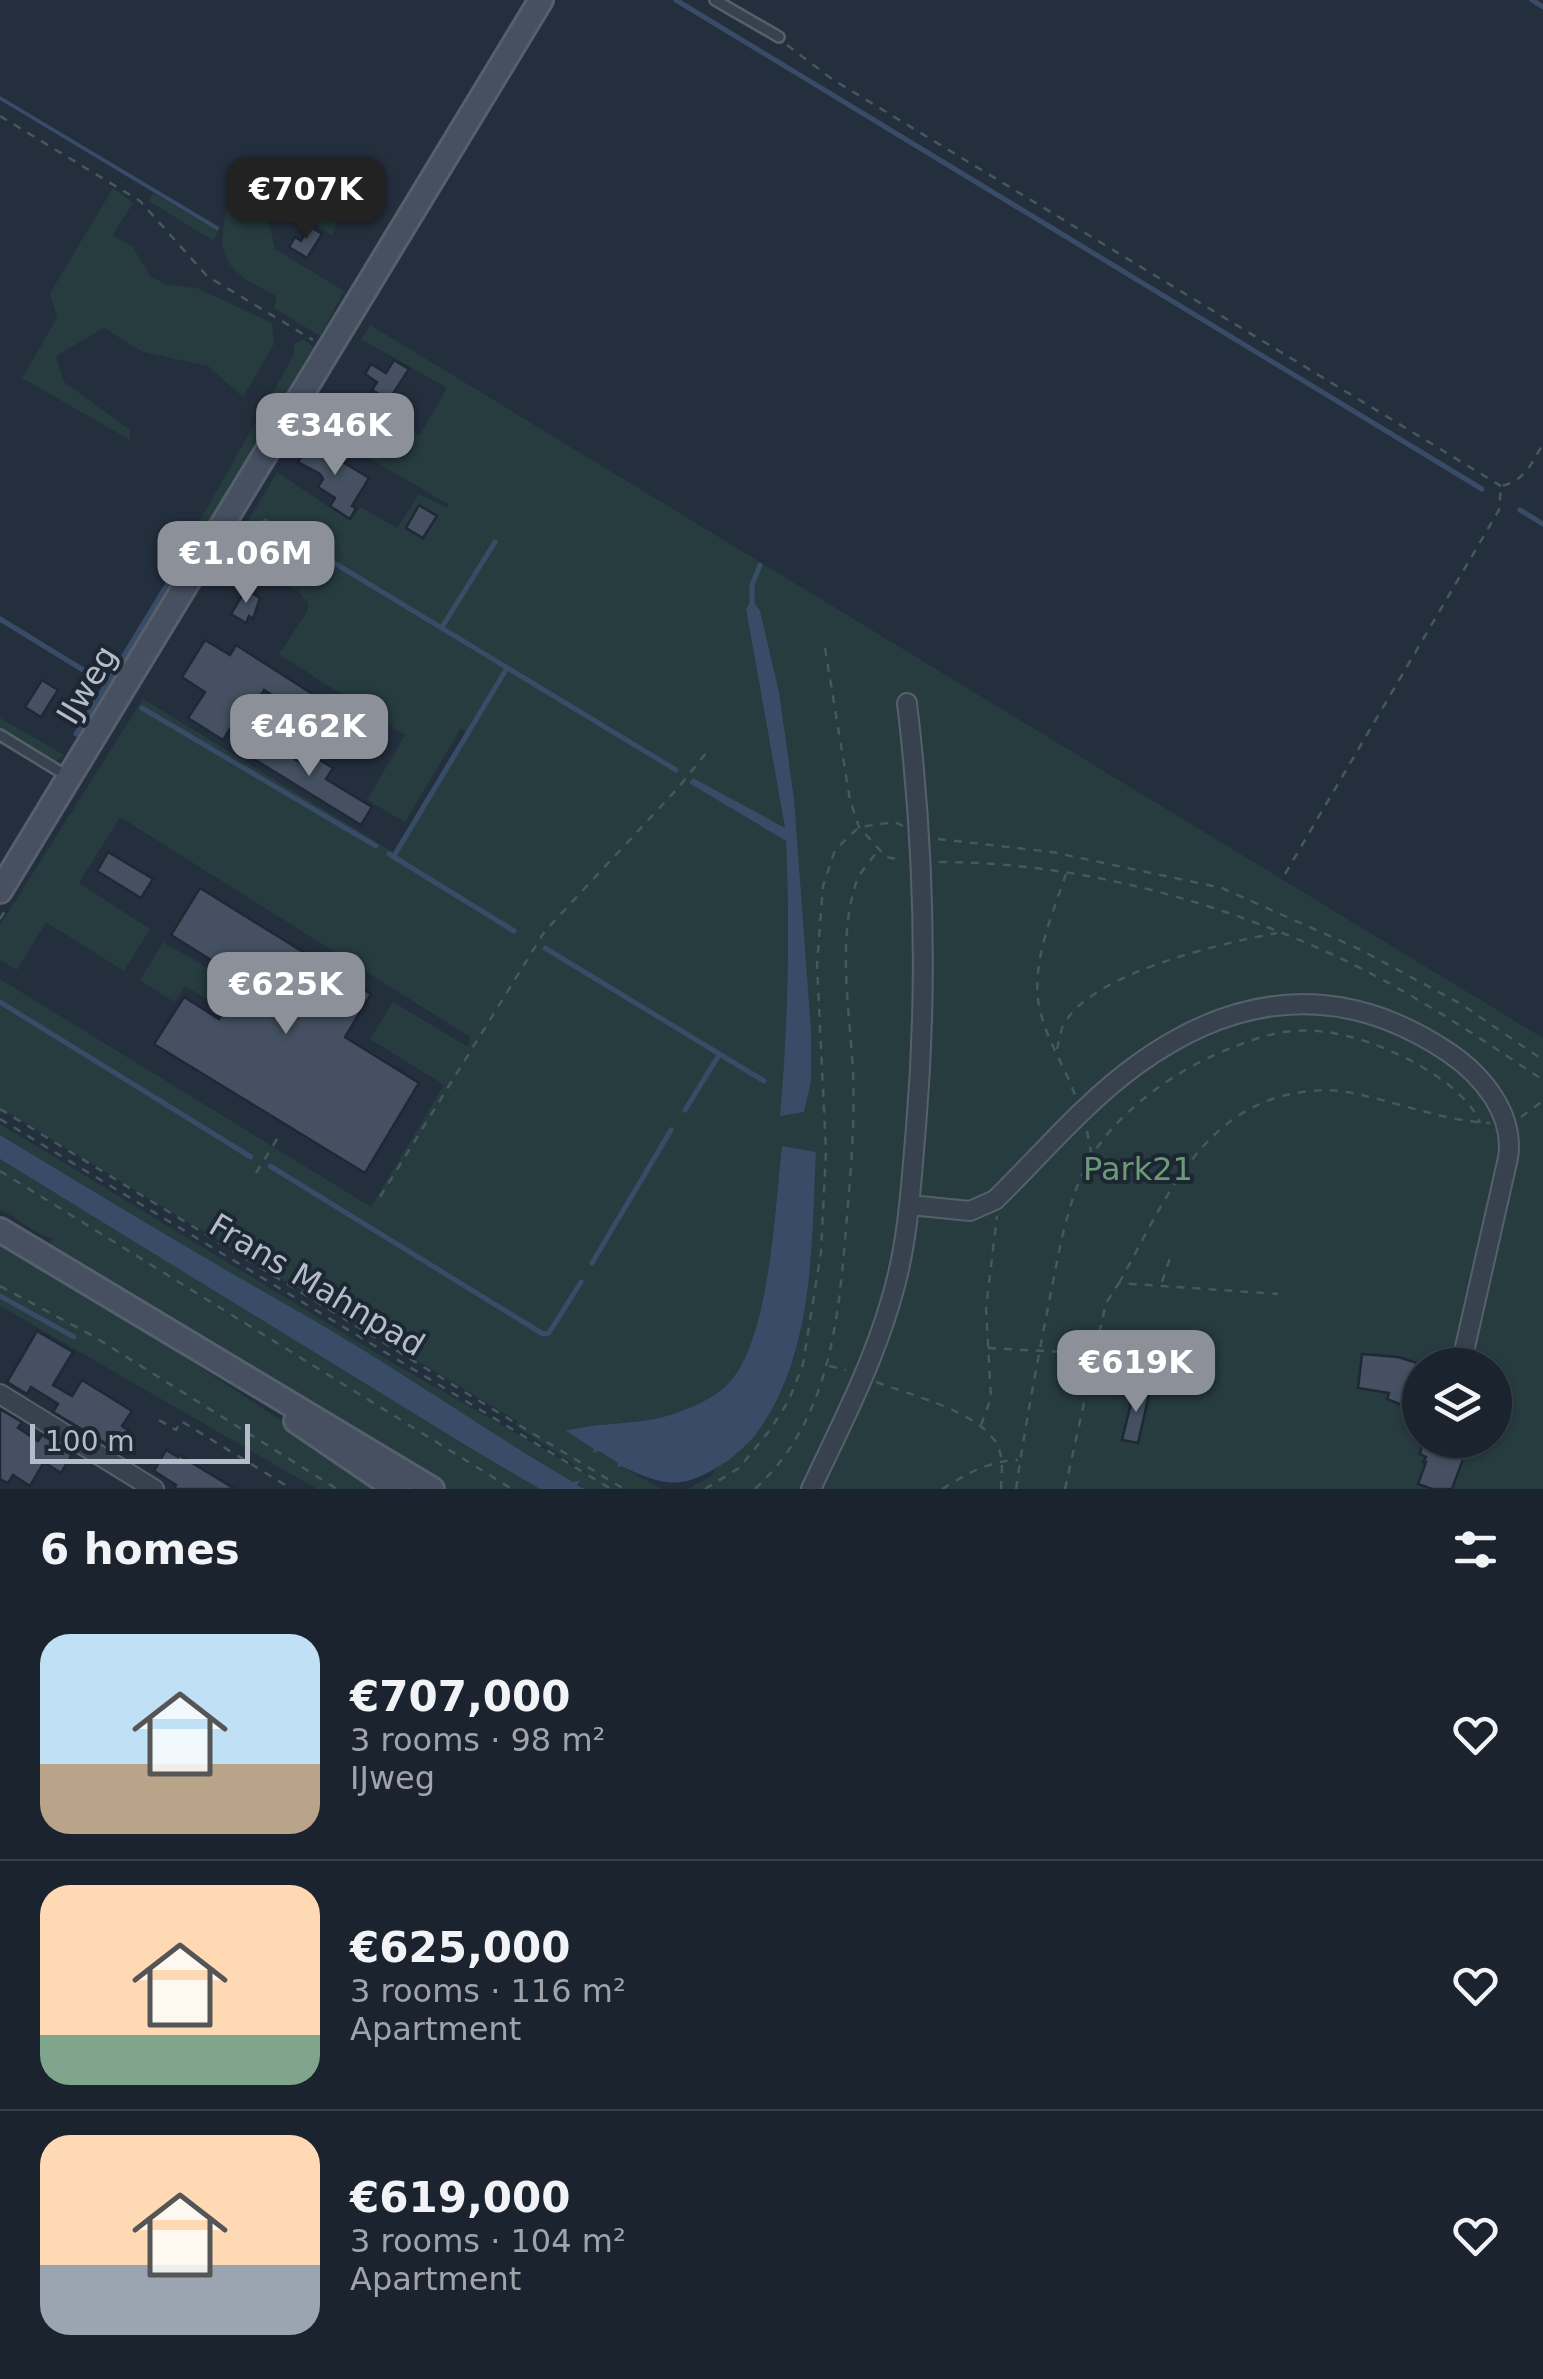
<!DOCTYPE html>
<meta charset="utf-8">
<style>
body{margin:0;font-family:"DejaVu Sans",sans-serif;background:#242b36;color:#f1f3f6;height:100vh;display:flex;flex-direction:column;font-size:38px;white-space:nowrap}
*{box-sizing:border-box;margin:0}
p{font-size:32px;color:#a0a4aa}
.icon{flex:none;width:55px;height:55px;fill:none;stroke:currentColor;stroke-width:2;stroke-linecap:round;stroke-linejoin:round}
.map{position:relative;height:1489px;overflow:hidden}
.panel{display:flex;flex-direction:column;background:#1b232e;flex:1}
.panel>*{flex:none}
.buttons{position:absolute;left:1402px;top:1348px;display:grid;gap:20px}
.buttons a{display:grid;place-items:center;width:110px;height:110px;border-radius:50%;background:#1b232e;box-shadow:0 2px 8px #0004,0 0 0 2px #39404a;font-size:50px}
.scale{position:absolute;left:30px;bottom:25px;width:220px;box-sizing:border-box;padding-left:10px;border:5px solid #b4bcc9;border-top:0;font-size:28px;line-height:35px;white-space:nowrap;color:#b4bcc9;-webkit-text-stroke:8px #1d2633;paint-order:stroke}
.price{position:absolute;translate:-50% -85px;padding:0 22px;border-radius:20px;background:#8c9099;color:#fff;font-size:32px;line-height:65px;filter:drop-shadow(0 2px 5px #0008)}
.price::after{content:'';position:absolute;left:50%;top:60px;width:30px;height:22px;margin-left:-15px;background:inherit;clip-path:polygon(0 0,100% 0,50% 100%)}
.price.active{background:#222;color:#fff}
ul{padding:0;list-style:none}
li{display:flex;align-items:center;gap:30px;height:250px;padding:0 40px}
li+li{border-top:2px solid #39404a}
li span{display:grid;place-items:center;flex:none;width:280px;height:200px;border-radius:30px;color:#555}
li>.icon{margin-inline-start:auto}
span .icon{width:120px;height:120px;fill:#fffc;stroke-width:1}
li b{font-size:42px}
h2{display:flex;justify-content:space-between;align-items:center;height:120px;padding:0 40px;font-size:42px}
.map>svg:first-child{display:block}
.green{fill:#263c3f;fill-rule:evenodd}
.water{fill:#394c67}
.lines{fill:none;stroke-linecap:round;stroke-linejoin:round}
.stream{stroke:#394c67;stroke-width:5}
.building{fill:#455162;stroke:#1f2835;stroke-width:2.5}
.lane-casing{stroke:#565f6c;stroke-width:14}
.street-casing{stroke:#565f6c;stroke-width:22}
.secondary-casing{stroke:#565f6c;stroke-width:28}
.path{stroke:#44595c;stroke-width:2.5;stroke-dasharray:8 8;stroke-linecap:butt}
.lane{stroke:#38414e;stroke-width:9}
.street{stroke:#38414e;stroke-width:18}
.secondary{stroke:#465061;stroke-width:22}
.labels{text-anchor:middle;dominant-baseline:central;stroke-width:8;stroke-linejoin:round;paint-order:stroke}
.street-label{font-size:32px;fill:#b4bcc9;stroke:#1d2633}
.park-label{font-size:32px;fill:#6b9a76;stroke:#1d2633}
</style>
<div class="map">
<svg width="1543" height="1489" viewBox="0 0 1543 1489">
<rect width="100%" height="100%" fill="#242f3e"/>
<g class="green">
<path d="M249,158l91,59 -8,18 -37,-24 -27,8 7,30 69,42 -24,45 -46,-28 3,-11c-13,-8 -30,-15 -41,-26 -32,-28 1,-82 13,-113z"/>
<polygon points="113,188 133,203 112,236 132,246 150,276 165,284 197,288 268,321 272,324 274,344 243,397 208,366 143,352 104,328 56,356 64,382 130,430 130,440 22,378 57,318 50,293"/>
<polygon points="153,193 218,231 214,241 149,201"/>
<path d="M370,325l1173,713v451h-856l23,-12 84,-118 15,-85 7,-122 -34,-5c-7,59 -12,195 -54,238 -14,14 -36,23 -55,29 -34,12 -72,6 -106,18l51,31 -1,4 4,-1 40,23h-76l-8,-5 2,-4 -5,3c-88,-52 -171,-111 -259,-162 -106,-60 -211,-123 -315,-186v-11l393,239 206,118 -83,-55 1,-5 -517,-313v-129l371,228 73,-122 -74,-46 23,-37 75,45 2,-10 -350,-220 -41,66 71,46 -26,42 -78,-49 -29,48 -17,-10v-35l143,-226 250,153 73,-120 -5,-4 -56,94 -38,-22 38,-65 -126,-81 29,-44v-7l-12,-14 -66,-38 47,-79 73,49 10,-14 37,21 22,-34 28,14 1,-4 -139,-81 9,-16 63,34 26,-16 12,11 28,-48 -86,-49zM746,609l14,2 19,81 15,106 10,314 -24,3c8,-92 10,-182 6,-274l-96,-58 3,-5 92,51zM1420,1365h75v75h-75z"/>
<polygon points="303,339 313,347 183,571 174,566 294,355 294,344"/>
<polygon points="0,718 64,755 56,761 0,728"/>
<polygon points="163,942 227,979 213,1002 185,986 174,1002 140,980"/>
<polygon points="0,1159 65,1199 546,1489 441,1489 47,1247 53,1238 41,1235 0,1209"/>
<polygon points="0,1243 180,1354 385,1489 317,1489 0,1306"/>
</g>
<g class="water">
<polygon points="0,96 219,227 218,231 0,100"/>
<path d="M752,599l8,12 19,81 15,106 17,233v50l-7,31 -24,4c8,-92 10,-183 6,-275l-97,-58 4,-5 92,50 -39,-219z"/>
<path d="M0,1135c104,63 209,126 315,186 88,51 171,110 258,161l7,-2 -3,5 8,4h-45l-68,-40 -472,-290z"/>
<path d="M782,1146l34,6c-5,94 -1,202 -60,282 -7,9 -18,18 -27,26 -45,29 -59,29 -108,6l-4,1 1,-4 -19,-12 -6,2 1,-4 -28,-18c35,-10 72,-5 107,-17 18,-6 40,-15 54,-29 43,-42 48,-179 55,-239z"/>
</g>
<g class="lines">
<g class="stream">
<polyline points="676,0 1482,489"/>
<polyline points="1532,0 1543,7"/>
<polyline points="1520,510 1543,524"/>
<polyline points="265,521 676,770"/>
<polyline points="752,606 752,585 760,565"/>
<polyline points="0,619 106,684"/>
<polyline points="442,627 495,542"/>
<polyline points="142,708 376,846"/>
<polyline points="76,734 203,526"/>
<polyline points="389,854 514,931"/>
<polyline points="394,856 507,668"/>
<polyline points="545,948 764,1081"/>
<polyline points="0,1002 251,1157"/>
<polyline points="685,1110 719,1055"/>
<polyline points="270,1166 543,1334 549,1333 581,1282"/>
<polyline points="592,1263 671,1130"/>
<polyline points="0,1296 74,1337"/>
</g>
</g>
<g class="building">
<polygon points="309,226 322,234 307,258 289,247 295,237 301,241"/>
<polygon points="394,360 409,369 389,400 372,390 377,382 365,374 371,364 386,373"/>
<polygon points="310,442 369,478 352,506 356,508 350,519 330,506 335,498 318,487 323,479 320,474 298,462"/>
<polygon points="419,505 437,516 423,538 406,528"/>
<polygon points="246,589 260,598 253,619 249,616 246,623 231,614"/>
<polygon points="205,640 230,655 236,645 339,711 327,730 264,690 247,718 240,713 223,740 188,718 205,692 182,677"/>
<polygon points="42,680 58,690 41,717 25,707"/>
<polygon points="255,735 308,767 314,756 333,768 326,779 372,807 361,825 244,753"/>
<polygon points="108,852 153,879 141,898 97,871"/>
<polygon points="200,888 371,994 345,1037 419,1083 365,1173 154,1044 184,997 219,1019 243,980 171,935"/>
<polygon points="37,1331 73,1352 53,1385 72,1396 82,1380 132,1411 122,1426 129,1431 117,1450 53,1412 58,1404 31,1387 27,1394 7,1382"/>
<polygon points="1362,1354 1398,1357 1420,1364 1420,1420 1405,1406 1387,1399 1389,1393 1358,1388"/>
<polygon points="1135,1387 1150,1390 1138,1443 1122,1440"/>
<polygon points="0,1409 22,1422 18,1428 38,1441 42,1435 73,1453 61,1473 44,1462 30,1486 13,1475 8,1483 0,1479"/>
<polygon points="1423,1440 1465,1440 1462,1462 1452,1489 1432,1489 1418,1484 1426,1462 1423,1462 1426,1457 1420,1454"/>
<polygon points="166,1450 178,1457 179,1455 235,1489 174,1489 176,1485 154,1471"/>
</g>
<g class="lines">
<g class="lane-casing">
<g id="lane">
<polyline points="715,0 779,37"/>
<polyline points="0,735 67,776"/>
</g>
</g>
<g class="street-casing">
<g id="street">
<path d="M910,1205l60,6 25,-11c46,-45 90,-98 143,-136 101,-73 205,-82 310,-12 34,23 67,62 60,106l-45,198"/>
<polyline points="0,1394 154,1489"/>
<path d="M811,1489c29,-62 61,-123 80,-189 17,-55 20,-115 25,-173 12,-142 8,-282 -9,-424"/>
</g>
</g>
<g class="secondary-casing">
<g id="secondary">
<polyline points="0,891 541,0"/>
<polyline points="0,1230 432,1489"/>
<polyline points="296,1421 396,1489"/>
</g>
</g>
<g class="path">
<polyline points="787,45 832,79 1501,486"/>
<polyline points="0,116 140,201 207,276 313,340"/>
<polyline points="825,648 850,800 859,827 886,857 902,860"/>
<polyline points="938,839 1052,852 1222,888 1359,949 1461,1004 1543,1060"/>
<path d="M939,862c130,0 261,34 379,86 80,35 153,84 225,132"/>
<path d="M1066,874c-14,42 -38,95 -25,140 7,28 24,53 34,81"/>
<path d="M1285,874l214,-364 2,-24c24,-5 30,-22 42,-42"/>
<polyline points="0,919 7,907"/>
<path d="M1057,1049c2,-7 3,-17 6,-23 26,-53 160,-83 214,-93"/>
<polyline points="0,1109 624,1489"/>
<polyline points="1521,1117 1543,1101"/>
<polyline points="0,1119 611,1489"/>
<polyline points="1087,1131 1091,1152"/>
<polyline points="0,1171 512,1489"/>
<polyline points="256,1173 279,1136"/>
<polyline points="380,1197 545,931 678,788 706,753"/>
<polyline points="1162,1282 1171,1255"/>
<path d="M1119,1283c42,-74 77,-166 167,-188 19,-4 42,-7 61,-3 44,8 100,30 143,31"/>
<polyline points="0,1286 93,1336 337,1489"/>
<polyline points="988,1348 1063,1352"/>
<polyline points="829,1366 846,1370"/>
<path d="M876,1382c34,13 110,31 123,67 5,13 2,27 2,40"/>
<polyline points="159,1420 176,1430 181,1421 287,1486 286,1489"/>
<polyline points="981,1425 991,1398 986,1308 997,1216"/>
<polyline points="705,1489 739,1468 770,1430 789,1400 803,1364 821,1252 826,1151 817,965 823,886 835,850 859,827 895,822 903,826"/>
<path d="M755,1489c77,-71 84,-174 92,-273 4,-47 8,-96 6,-144 -3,-60 -16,-130 3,-189 4,-11 14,-22 21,-31"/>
<path d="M942,1489c25,-15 46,-28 76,-29"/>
<path d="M1016,1489c9,-63 21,-125 33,-187 10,-48 17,-101 42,-145 27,-45 81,-84 128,-104 47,-20 80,-30 132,-16 40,10 113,45 129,86"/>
<polyline points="1065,1489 1106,1303 1119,1283 1278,1294"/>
</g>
<use href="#lane" class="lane"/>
<use href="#street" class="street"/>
<use href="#secondary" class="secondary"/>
</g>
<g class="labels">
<g class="street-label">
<text transform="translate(87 685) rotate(-59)">IJweg</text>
<text transform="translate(317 1285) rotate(31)">Frans Mahnpad</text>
</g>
<g class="park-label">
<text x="1138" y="1169">Park21</text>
</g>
</g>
</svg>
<div class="buttons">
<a><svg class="icon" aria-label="layers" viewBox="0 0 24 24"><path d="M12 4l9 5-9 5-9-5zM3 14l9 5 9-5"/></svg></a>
</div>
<div class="scale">100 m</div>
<b class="price active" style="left:306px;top:242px">€707K</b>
<b class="price" style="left:335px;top:478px">€346K</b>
<b class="price" style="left:246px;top:606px">€1.06M</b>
<b class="price" style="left:309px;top:779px">€462K</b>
<b class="price" style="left:286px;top:1037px">€625K</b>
<b class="price" style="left:1136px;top:1415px">€619K</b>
</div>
<section class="panel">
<h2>6 homes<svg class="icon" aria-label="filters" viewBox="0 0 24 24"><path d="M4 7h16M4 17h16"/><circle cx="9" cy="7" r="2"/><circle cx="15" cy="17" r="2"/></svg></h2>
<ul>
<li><span style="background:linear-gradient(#bfe0f5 65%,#b9a48a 0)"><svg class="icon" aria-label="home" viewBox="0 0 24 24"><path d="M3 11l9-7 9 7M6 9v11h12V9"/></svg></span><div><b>€707,000</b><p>3 rooms · 98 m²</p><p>IJweg</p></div><svg class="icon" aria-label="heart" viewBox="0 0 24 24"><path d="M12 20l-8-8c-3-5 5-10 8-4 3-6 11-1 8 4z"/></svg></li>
<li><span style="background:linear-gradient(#ffd9b3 75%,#7fa58c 0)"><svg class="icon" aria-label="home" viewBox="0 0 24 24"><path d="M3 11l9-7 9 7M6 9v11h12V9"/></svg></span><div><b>€625,000</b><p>3 rooms · 116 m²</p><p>Apartment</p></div><svg class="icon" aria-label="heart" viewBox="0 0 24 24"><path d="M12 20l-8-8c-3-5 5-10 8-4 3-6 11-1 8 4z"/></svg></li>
<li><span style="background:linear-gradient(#ffd9b3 65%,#9aa5b1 0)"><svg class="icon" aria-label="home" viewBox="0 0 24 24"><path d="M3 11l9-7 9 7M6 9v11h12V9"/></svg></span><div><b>€619,000</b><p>3 rooms · 104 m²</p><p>Apartment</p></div><svg class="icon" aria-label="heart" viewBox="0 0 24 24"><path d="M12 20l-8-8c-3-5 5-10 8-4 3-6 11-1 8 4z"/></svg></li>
</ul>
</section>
